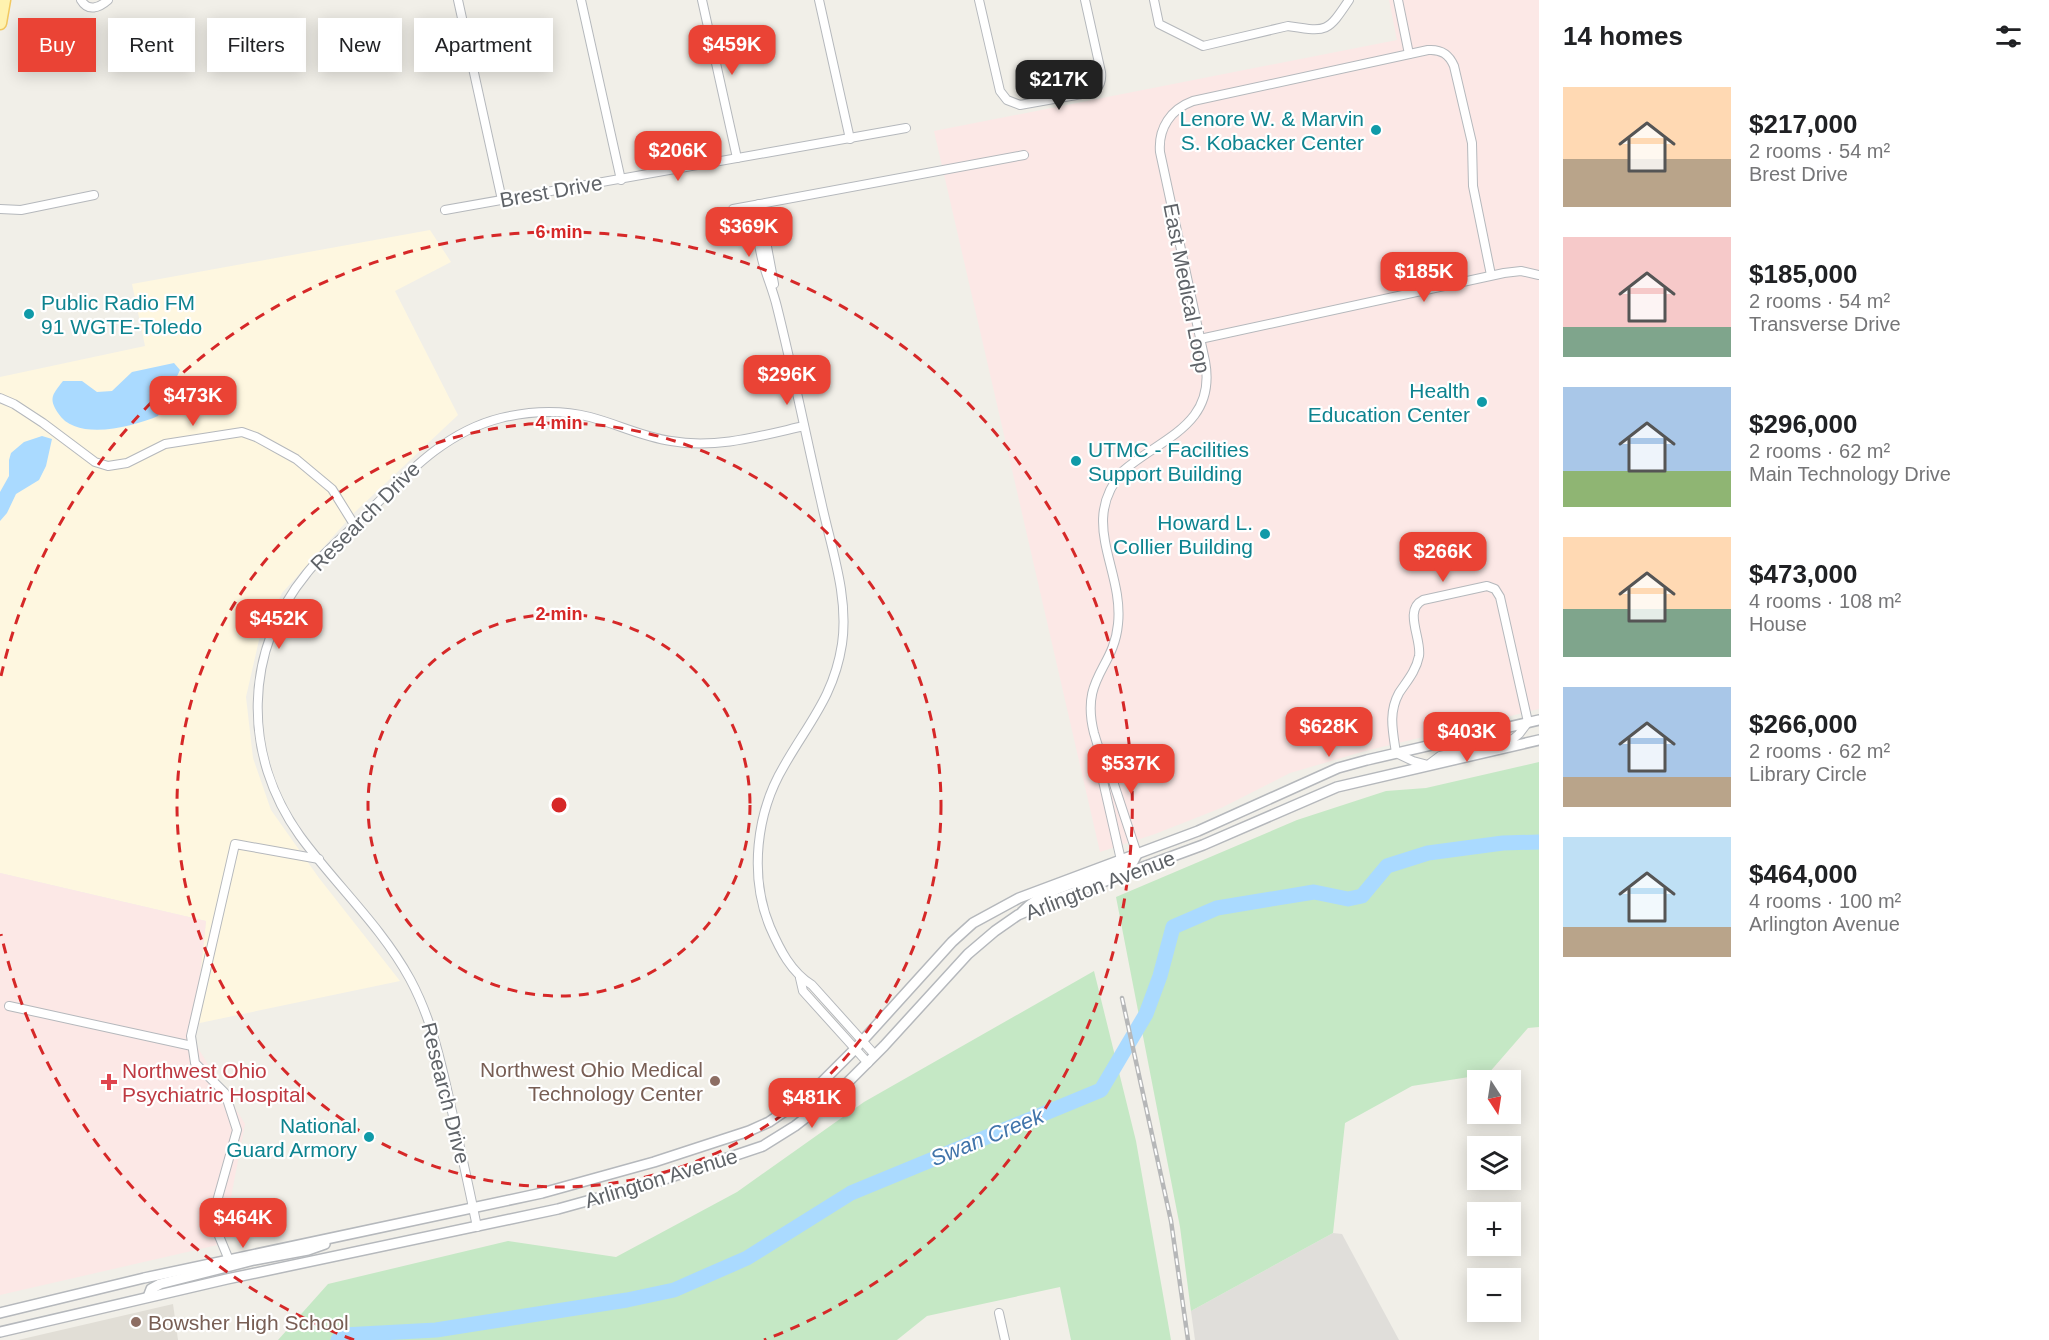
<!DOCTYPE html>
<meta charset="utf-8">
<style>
body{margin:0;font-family:Helvetica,sans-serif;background:#f2f2f2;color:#202124;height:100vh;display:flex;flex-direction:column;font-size:22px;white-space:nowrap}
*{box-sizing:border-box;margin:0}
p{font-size:20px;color:#757577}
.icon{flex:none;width:33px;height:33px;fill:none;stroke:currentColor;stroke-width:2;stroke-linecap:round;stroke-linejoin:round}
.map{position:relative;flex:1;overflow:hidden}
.panel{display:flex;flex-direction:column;background:#fff;width:510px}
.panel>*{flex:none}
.top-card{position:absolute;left:18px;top:18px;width:570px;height:54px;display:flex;gap:12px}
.needle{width:39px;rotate:168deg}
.controls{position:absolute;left:1467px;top:1070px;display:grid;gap:12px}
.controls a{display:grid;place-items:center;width:54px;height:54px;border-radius:0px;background:#fff;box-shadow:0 3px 15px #0003;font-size:30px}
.price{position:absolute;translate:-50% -51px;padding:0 14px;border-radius:12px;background:#ea4335;color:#fff;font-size:20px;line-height:39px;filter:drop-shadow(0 2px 3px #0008)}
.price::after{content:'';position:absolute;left:50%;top:36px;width:18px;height:14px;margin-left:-9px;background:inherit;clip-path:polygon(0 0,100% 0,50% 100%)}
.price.selected{background:#222;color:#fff}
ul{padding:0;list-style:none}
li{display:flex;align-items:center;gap:18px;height:150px;padding:0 24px}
li span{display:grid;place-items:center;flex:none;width:168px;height:120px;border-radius:0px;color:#555}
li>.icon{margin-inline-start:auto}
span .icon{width:72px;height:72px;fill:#fffc;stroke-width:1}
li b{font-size:26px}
h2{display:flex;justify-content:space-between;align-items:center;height:72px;padding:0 24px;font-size:26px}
.pill{padding:0 21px;border-radius:0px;background:#fff;box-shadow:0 3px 15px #0003;font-size:21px;line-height:54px}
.pill.selected{background:#ea4335;color:#fff}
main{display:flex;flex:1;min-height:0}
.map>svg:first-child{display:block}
.commercial{fill:#fef7e0}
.industrial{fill:#e0deda}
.education{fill:#e1ded6}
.medical{fill:#fce8e6}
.green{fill:#c5e8c5}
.water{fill:#aadaff}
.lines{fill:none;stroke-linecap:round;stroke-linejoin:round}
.river{stroke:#aadaff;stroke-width:15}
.minor-casing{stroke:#b5b8bc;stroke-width:10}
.tertiary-casing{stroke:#b5b8bc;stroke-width:12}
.primary-casing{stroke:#f2c960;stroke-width:15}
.minor{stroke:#fff;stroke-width:8}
.tertiary{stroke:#fff;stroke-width:9}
.primary{stroke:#fff2af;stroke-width:12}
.rail-casing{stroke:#b6b7b8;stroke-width:4.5}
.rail{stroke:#fff;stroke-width:2;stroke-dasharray:7;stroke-linecap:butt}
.ring{fill:none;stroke:#d62828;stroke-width:3;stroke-dasharray:10 8}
.culture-dot{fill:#0f9aa8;stroke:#fff;stroke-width:2}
.education-dot{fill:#8d6e63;stroke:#fff;stroke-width:2}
.health-dot{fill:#e0444e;stroke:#fff;stroke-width:2}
.labels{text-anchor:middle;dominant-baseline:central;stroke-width:4.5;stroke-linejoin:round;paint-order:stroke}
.culture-label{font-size:21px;fill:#0d838f;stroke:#fff;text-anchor:end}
.street-label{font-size:21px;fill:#5f6368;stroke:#fff}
.education-label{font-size:21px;fill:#785e54;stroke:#fff;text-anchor:end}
.health-label{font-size:21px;fill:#be3a42;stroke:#fff;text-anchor:start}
.water-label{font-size:22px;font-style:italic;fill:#4174aa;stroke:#fff}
.centre{fill:#d62828;stroke:#fff;stroke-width:3}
.ring-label{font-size:18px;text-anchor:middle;font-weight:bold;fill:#d62828;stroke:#fff;stroke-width:4.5;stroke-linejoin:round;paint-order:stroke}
</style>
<main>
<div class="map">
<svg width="1539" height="1340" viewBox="0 0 1539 1340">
<rect width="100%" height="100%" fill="#f1efe8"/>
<polygon class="commercial" points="430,230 451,262 395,291 458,415 356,511 282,593 259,640 246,697 253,758 271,810 319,878 400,981 195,1024 206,921 0,873 0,377 145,346 132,284"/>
<polygon class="industrial" points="1333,1233 1342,1234 1399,1340 1195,1340 1191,1311"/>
<polygon class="education" points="173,1304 178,1340 18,1340"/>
<g class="medical">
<polygon points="1389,0 1539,0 1539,709 1365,751 1290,773 1221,808 1155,834 1100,852 934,131 1397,40"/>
<polygon points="0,873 206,921 193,1040 245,1124 222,1244 0,1295"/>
</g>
<g class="green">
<polygon points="1539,762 1539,1027 1528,1028 1488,1074 1412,1086 1345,1123 1333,1233 1191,1311 1180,1227 1116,897 1297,820 1386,791 1426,788"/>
<polygon points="1094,971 1136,1141 1171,1340 1071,1340 1060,1287 927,1316 897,1340 278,1340 328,1284 508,1241 616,1257 737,1192 864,1102"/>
</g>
<g class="water">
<path d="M174,363l6,7 -22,46c-26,11 -82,26 -100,-3 -10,-15 -5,-19 5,-32h19l15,11 15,-1 20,-19z"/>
<polygon points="42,436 52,439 46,466 39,480 16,494 7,513 0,521 0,492 9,476 9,460 11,453 24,442"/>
</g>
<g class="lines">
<polyline class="river" points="338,1340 343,1335 436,1330 627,1300 674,1290 747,1258 851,1193 1101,1090 1146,1014 1160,976 1173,927 1217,908 1314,892 1348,899 1362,896 1387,866 1428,853 1503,843 1539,842"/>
<g class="minor-casing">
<g id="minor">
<path d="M81,0c7,12 18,8 27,0"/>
<polyline points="458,0 502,200"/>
<polyline points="581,0 621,180"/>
<polyline points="702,0 737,158"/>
<polyline points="819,0 850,139"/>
<path d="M979,0l21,91 7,9 13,5 73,-13c7,-6 9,-11 8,-20l-16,-72"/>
<path d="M1154,0l5,24 44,22 85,-20c39,6 39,7 61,-26"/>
<polyline points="1398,0 1409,54"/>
<polyline points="759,204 774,284"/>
<path d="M751,206c4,17 7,35 11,53 4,16 11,31 15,48 16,64 29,129 44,194 10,47 28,95 21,143 -8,52 -33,78 -58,122 -28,47 -35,110 -14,161 10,23 21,45 42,58l63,70"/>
<polyline points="0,209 21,210 94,195"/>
<polyline points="733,209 1024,155"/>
<polyline points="445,210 906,128"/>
<polyline points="1200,339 1504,273 1521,271 1539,275"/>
<polyline points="0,398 14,404 43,423 95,462 108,466 127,463 165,444 242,432 256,437 296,459 332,489 355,526"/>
<path d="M1487,586l8,3 5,8 28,125 -9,12 -6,5 -73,17 -12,9 -15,-4 -17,-8c-3,-21 -8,-40 3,-60 8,-12 17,-22 20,-37 3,-17 -16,-46 4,-56z"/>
<polyline points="1100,753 1098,759 1121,860"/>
<path d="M1137,854l-32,-97c-7,-6 -8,-15 -11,-24 -14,-56 20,-64 24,-109 6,-55 -40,-102 5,-153 38,-33 94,-46 82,-110l-45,-209c-2,-24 11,-43 33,-51l235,-51c13,-1 21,4 26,16l18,77 1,43 18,89"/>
<polyline points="800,978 803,991 868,1063"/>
<polyline points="9,1006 192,1046"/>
<path d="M477,1227c-8,-40 -17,-80 -26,-120 -10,-45 -19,-87 -41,-128 -29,-53 -75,-95 -110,-143 -58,-81 -57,-185 7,-263 14,-18 34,-34 50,-50 44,-42 83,-90 144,-105 29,-7 61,-8 89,-1 27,7 53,20 81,24 45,8 89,-5 133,-15"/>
<polyline points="229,1260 212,1219 237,1130 225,1093 195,1063 191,1036 235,844 319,859"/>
<polyline points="999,1313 1005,1340"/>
</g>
</g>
<g class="tertiary-casing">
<g id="tertiary">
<path d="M1022,912c26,-27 70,-33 104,-45l7,-5 4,-8"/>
<polyline points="148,1297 151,1289 160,1284 254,1260 308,1250 325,1244"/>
<polyline points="0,1313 144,1278 542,1193 654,1162 749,1131 769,1122 810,1094 855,1049 952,942 973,923 1019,898 1198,831 1338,768 1367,760 1539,720"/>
<polyline points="0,1332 227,1279 558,1209 659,1181 763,1146 795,1126 835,1095 884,1046 968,954 995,931 1018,915 1051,901 1203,845 1337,787 1539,740"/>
</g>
</g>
<g class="primary-casing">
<polyline id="primary" points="0,23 4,0"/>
</g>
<use href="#minor" class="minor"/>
<use href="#tertiary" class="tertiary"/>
<use href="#primary" class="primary"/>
<g class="rail-casing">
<polyline id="rail" points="1122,998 1171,1221 1188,1340"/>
</g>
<use href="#rail" class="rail"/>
</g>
<g class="ring">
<circle cx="559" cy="805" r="191"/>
<circle cx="559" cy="805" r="382"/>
<path d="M354 1340A573 573 0 0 1 1 934M1 676A573 573 0 1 1 764 1340"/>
</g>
<g class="culture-dot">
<circle cx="1376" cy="130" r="6"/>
<circle cx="29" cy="314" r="6"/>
<circle cx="1482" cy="402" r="6"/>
<circle cx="1076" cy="461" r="6"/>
<circle cx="1265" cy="534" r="6"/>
<circle cx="369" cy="1137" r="6"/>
</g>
<g class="education-dot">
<circle cx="715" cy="1081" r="6"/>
<circle cx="136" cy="1322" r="6"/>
</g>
<path class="health-dot" d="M106 1073h6v6h6v6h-6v6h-6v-6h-6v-6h6z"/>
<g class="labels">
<g class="culture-label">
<text x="1364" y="118">Lenore W. &amp; Marvin<tspan x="1364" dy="24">S. Kobacker Center</tspan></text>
<text x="41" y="302" text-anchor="start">Public Radio FM<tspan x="41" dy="24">91 WGTE-Toledo</tspan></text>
<text x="1470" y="390">Health<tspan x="1470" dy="24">Education Center</tspan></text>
<text x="1088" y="449" text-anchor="start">UTMC - Facilities<tspan x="1088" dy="24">Support Building</tspan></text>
<text x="1253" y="522">Howard L.<tspan x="1253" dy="24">Collier Building</tspan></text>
<text x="357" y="1125">National<tspan x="357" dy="24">Guard Armory</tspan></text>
</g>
<g class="street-label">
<text transform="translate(551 191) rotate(-10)">Brest Drive</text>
<text transform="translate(1187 288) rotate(79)">East Medical Loop</text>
<text transform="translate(365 516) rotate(-45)">Research Drive</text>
<text transform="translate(1100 885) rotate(-21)">Arlington Avenue</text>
<text transform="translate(446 1093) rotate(76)">Research Drive</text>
<text transform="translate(661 1178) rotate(-17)">Arlington Avenue</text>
</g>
<g class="education-label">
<text x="703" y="1069">Northwest Ohio Medical<tspan x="703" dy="24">Technology Center</tspan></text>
<text x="148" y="1322" text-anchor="start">Bowsher High School</text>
</g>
<g class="health-label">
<text x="122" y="1070">Northwest Ohio<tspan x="122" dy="24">Psychiatric Hospital</tspan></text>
</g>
<g class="water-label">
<text transform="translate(987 1137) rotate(-22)">Swan Creek</text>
</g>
</g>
<circle cx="559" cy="805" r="9" class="centre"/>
<g class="ring-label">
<text x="559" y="238">6 min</text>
<text x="559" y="429">4 min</text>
<text x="559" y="620">2 min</text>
</g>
</svg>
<div class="controls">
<a><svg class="needle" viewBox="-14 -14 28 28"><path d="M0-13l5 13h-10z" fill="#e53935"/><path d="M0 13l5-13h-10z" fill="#757577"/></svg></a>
<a><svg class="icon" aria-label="layers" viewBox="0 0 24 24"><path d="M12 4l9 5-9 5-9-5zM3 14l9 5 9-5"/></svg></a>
<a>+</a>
<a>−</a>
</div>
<b class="price" style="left:732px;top:76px">$459K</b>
<b class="price selected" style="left:1059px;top:111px">$217K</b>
<b class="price" style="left:678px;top:182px">$206K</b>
<b class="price" style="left:749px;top:258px">$369K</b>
<b class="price" style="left:1424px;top:303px">$185K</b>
<b class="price" style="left:787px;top:406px">$296K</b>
<b class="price" style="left:193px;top:427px">$473K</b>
<b class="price" style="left:1443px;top:583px">$266K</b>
<b class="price" style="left:279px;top:650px">$452K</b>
<b class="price" style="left:1329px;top:758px">$628K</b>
<b class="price" style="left:1467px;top:763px">$403K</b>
<b class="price" style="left:1131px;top:795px">$537K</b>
<b class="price" style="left:812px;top:1129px">$481K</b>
<b class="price" style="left:243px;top:1249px">$464K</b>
<div class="top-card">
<a class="pill selected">Buy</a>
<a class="pill">Rent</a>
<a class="pill">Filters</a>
<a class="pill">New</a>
<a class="pill">Apartment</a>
</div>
</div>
<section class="panel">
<h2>14 homes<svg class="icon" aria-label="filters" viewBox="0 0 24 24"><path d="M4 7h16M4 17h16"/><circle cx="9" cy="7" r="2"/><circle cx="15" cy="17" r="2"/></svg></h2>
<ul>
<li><span style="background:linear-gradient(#ffd9b3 60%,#b9a48a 0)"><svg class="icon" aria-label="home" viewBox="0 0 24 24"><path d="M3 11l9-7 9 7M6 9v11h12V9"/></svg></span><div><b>$217,000</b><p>2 rooms · 54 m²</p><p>Brest Drive</p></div></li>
<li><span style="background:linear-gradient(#f6c9c9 75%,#7fa58c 0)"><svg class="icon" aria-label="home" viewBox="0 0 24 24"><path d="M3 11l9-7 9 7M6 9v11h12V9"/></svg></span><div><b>$185,000</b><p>2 rooms · 54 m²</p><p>Transverse Drive</p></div></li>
<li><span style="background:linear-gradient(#a9c7e8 70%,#8fb573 0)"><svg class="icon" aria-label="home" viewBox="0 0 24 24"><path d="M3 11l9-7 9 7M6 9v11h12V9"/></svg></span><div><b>$296,000</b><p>2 rooms · 62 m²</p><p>Main Technology Drive</p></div></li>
<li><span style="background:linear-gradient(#ffd9b3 60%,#7fa58c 0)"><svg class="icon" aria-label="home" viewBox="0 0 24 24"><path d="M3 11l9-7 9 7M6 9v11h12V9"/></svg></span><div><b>$473,000</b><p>4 rooms · 108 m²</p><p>House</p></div></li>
<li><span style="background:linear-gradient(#a9c7e8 75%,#b9a48a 0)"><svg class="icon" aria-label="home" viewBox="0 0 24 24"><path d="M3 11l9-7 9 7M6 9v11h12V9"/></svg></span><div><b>$266,000</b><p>2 rooms · 62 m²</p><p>Library Circle</p></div></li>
<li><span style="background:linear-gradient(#bfe0f5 75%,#b9a48a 0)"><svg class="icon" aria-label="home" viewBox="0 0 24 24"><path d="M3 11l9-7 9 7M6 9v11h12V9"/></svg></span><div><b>$464,000</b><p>4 rooms · 100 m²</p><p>Arlington Avenue</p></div></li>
</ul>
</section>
</main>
